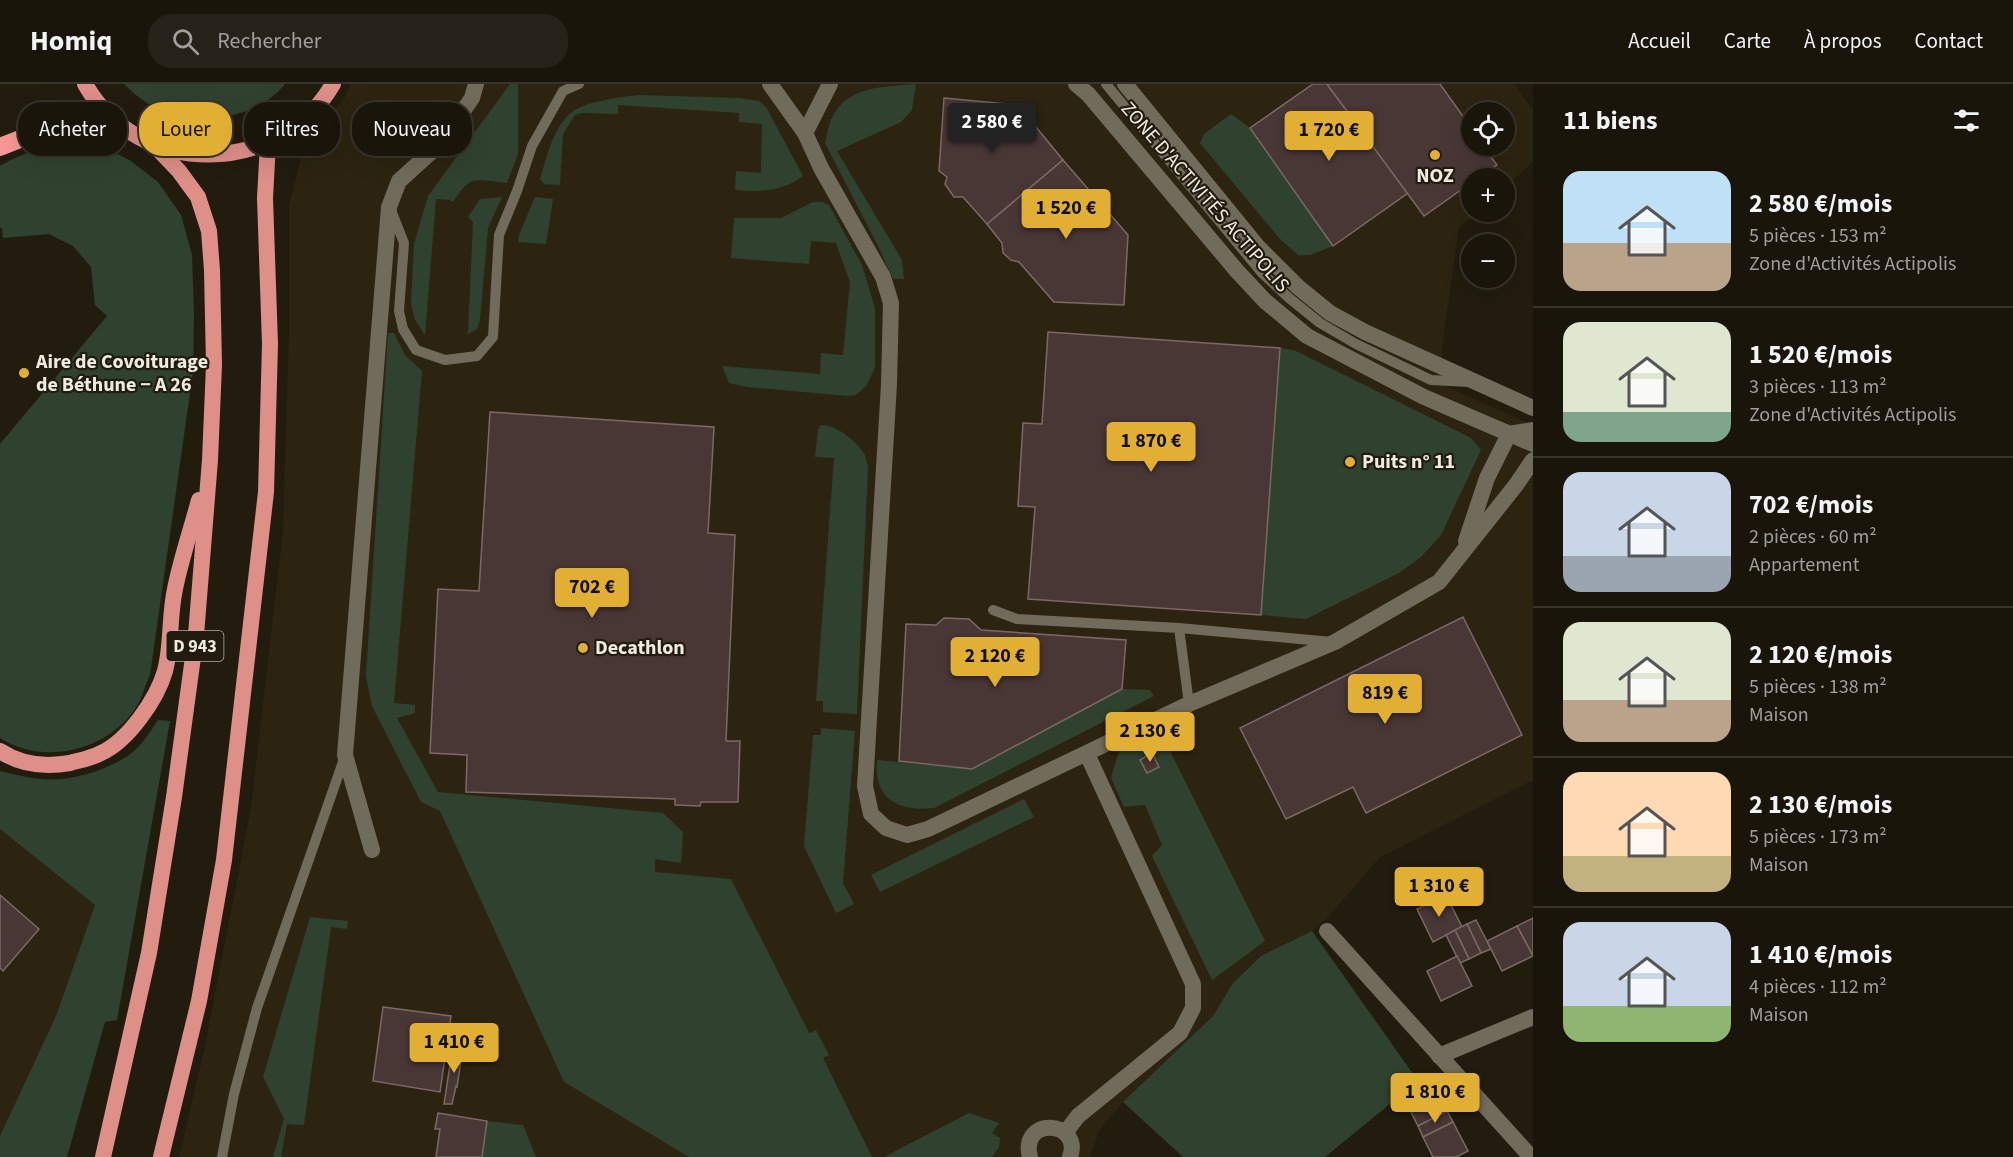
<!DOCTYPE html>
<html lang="fr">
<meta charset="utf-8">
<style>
body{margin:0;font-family:"Source Sans 3",sans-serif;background:#272219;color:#f1f3f6;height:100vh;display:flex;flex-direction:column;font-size:22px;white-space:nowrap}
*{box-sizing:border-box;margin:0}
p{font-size:20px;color:#9f9f9d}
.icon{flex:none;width:33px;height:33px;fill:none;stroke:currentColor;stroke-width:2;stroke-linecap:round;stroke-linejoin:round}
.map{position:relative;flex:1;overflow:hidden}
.panel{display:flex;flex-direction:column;background:#1a150b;width:480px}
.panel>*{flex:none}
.top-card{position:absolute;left:18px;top:18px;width:570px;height:54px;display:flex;gap:12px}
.fabs{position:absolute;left:1461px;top:18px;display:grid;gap:12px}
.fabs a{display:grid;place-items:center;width:54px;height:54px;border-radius:50%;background:#1a150b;box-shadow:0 6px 24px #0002,0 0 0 2px #38342c;font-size:30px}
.price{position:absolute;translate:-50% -51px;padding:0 14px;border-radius:6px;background:#e1af34;color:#111;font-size:20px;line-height:39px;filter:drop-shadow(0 2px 3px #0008)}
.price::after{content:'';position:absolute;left:50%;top:36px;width:18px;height:14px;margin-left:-9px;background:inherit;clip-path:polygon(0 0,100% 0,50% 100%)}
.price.active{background:#222;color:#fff}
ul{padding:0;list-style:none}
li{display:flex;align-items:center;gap:18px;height:150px;padding:0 30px}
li+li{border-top:2px solid #38342c}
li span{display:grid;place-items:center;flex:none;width:168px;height:120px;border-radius:18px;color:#555}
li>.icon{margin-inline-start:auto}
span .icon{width:72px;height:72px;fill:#fffc;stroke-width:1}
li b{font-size:26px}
h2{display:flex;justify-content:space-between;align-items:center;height:72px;padding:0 30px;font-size:26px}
.chip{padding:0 21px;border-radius:24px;background:#1a150b;box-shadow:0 6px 24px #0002,0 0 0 2px #38342c;font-size:21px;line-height:54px}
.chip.active{background:#e1af34;color:#111}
header{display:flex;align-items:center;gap:36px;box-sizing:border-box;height:84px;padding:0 30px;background:#1a150b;border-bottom:2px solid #38342c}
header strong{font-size:28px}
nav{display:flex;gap:33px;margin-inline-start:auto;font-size:21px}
.search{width:420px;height:54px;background:#272219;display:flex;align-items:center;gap:15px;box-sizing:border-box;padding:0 21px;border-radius:24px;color:#9f9f9d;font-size:22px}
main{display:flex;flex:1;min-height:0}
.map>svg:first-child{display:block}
.built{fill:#2c2410;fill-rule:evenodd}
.green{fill:#2f422f}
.building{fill:#493736;stroke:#7c6967;stroke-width:1.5}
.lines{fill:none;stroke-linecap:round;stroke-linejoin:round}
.service{stroke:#716b5b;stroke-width:10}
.minor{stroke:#716b5b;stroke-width:16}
.tertiary{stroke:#716b5b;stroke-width:16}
.trunk{stroke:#dd8f88;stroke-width:16}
.motorway{stroke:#f89894;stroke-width:18}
.poi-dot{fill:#e1af34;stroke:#221c0f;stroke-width:2}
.labels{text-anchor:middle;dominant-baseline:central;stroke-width:4.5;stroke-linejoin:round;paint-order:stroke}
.shield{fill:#221c0f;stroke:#b2ada3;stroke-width:1.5}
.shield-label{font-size:18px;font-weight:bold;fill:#efebe2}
.poi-label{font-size:20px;font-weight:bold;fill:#efebe2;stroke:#221c0f;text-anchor:start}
.street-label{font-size:20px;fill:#efebe2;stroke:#221c0f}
</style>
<header>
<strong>Homiq</strong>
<div class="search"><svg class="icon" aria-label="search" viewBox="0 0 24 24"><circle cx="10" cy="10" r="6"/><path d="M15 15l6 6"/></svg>Rechercher</div>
<nav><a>Accueil</a><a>Carte</a><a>À propos</a><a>Contact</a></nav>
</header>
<main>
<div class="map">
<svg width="1533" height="1073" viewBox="0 0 1533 1073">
<rect width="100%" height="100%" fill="#221c0f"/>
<g class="built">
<path d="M350,0h1164l19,26v52l-28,25 -1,-9h-32v34h5l-18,15 -17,120 -1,37 92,41v355l-153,77 -51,59 -17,15 -51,25 -28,27 -19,33 -91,86 -24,29 -9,26h-911l25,-106 47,-243 32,-277 6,-199v-127l14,-55 43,-54zM1472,28h32v34h-32z"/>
<polygon points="0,745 95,821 56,932 0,1052"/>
</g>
<g class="green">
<path d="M124,0h161c-25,32 -77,41 -115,30 -17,-5 -33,-17 -46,-30z"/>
<path d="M510,0h8v70l-11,29c-32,-3 -35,-10 -54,19l-3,-2 -14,-1 -11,136 -10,-15 -4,-16 3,-60 14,-48z"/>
<path d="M916,0l-4,26 -11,12 -64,29 65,109 2,19h-11l-14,-31 -54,-105c2,-8 3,-16 6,-23 15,-35 53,-33 85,-36z"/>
<path d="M639,11l100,3 20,3 7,6 37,69c-21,16 -42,16 -68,14l1,-19 25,2 1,-49 -23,-2v-9l-121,-8v9l-36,-1 -7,2 -12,19 -3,51 -16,-1 -4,-5c7,-22 13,-52 32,-67 14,-11 50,-15 67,-17z"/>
<polygon points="1231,30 1250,44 1333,162 1310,171 1298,171 1280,155 1200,59 1204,50"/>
<path d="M72,60l30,2 29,15 27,21 23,33 11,40 2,60 -1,57 -43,303c-5,10 -8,24 -15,34 -29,42 -92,57 -135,29v-294l107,-128 -12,-11 -4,-38 -18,-21 -24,-12 -46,4 -1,-10h-2v-62c24,-14 45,-20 72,-22z"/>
<polygon points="502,113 488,144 480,236 477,245 468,250 473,138 468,133 480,115"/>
<polygon points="535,113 553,115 546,160 518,158 519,151"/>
<polygon points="813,118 822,118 829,121 862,181 875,224 875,283 867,301 856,311 847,312 747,303 729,299 722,282 820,290 821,269 843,271 850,198 836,159 811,157 809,180 731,174 734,134 781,134"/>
<polygon points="388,249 394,249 405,271 422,287 394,619 415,621 415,629 397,634 438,708 663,729 683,748 681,779 655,775 655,788 731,795 809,949 816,946 829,971 823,974 872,1073 689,1073 564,998 440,727 421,718 372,622 366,592"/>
<polygon points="1280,264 1294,266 1471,354 1481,366 1441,451 1421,473 1399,489 1306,535 1261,531"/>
<path d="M821,341c15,0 34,15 42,27 3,3 3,9 5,14l-11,248 -34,-2v-11h-7l18,-243 -19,-1 3,-28z"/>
<path d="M1122,605l28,1 4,6 -220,112c-36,4 -61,-9 -57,-48l95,9z"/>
<path d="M158,636l12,1 -53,299 -12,2 -38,135h-67v-21l56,-120 39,-111 -95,-76v-58c13,3 27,7 41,8 28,3 64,-8 88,-24 12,-8 21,-23 29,-35z"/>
<polygon points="821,644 855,647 843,799 854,820 836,829 804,762 813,651 821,651"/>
<polygon points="1168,644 1188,652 1168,663 1265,857 1212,896 1152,772 1162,761 1145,721 1124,723 1111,694 1119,667"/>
<polygon points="1024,715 1034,733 880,808 871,791"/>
<polygon points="310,833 348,837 347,845 331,843 304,1041 287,1040 281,1073 273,1073 284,1035 263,993"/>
<polygon points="1312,847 1418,997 1325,1073 1183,1073 1123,1018 1213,932 1233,899 1261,872"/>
<polygon points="969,1029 999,1039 992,1049 1000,1054 999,1063 992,1073 884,1073"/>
<polygon points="487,1037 523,1041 536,1073 482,1073"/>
</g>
<g class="building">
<polygon points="1313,0 1327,0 1408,109 1333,162 1250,44"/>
<polygon points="1327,0 1440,0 1472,45 1472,62 1483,62 1497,81 1477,94 1472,94 1472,98 1424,132"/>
<polygon points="944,14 1018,21 1063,76 987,140 963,113 954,113 945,100 947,93 939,87"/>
<polygon points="1063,76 1128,151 1124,221 1054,218 1019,178 1011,176 1003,169 1002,159 987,140"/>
<polygon points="1048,248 1280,264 1261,531 1028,515 1035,423 1018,422 1023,339 1042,340"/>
<polygon points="490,328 714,343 708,449 735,451 726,657 740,657 738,718 701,718 700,722 675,721 675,715 466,708 467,671 430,669 438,505 479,507"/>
<polygon points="1463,533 1522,651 1366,729 1353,703 1286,735 1240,644"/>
<polygon points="944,534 969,535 981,546 1126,556 1122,605 972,685 899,677 906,540 936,541"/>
<polygon points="1152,669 1159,683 1147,689 1140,676"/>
<polygon points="0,811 39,845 3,887 0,884"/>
<polygon points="1446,811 1462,843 1433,858 1417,825"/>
<polygon points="1533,834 1533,872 1517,842"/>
<polygon points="1476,836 1491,865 1481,869 1467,840"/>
<polygon points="1467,840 1481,869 1469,875 1455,846"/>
<polygon points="1517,842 1533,872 1502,887 1487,857"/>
<polygon points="1455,846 1469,875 1460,879 1446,851"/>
<polygon points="1457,872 1472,902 1441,917 1427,887"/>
<polygon points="383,923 451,932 440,1008 373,997"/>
<polygon points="453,961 463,963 457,1003 456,1002 452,1020 444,1020"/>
<polygon points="1439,1011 1447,1027 1418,1042 1410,1026"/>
<polygon points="1447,1027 1453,1038 1423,1053 1418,1042"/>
<polygon points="438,1029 487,1037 482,1073 436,1073 440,1045 435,1045"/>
<polygon points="1453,1038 1468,1067 1456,1073 1433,1073 1423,1053"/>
</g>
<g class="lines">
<g class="service">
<polyline points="1106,0 1262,189 1289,214 1320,239 1356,260 1431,296 1469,298"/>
<polyline points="391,126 404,159 399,227 403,245 416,266 445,276 477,272 493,253 499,151 517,107 532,62 563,7 579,0"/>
<polyline points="993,526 1017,535 1179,544 1189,620"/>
<polyline points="1179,544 1332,558"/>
<polyline points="222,1073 234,1010 257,924 345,672"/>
</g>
<g class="minor">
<polyline points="770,0 805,49 821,84 883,193 891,219 889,300 865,702 871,730 886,744 907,751 928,745 1189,620 1335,558 1439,498 1516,401 1533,376"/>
<polyline points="805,49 830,0"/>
<polyline points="1466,457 1487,394 1509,350 1533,346"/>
<polyline points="372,766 345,671 389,123 399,97 441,59 472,14 476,0"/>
<polyline points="1327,847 1531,1073"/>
<polyline points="1439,972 1533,933"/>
<polyline points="1065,1049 1078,1032 1180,949 1193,924 1193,900 1087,670"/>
<path d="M1030,1073c-11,-41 53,-37 40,0"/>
</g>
<g class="tertiary">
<polyline points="1076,0 1088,10 1237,187 1265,217 1307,252 1424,313 1533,360"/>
<polyline points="1125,0 1258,163 1298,203 1330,229 1365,248 1533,324"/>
</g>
<g class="trunk">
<path d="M85,0c54,95 194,93 248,0"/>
<path d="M0,667c21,14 47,16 70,12 11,-3 22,-5 31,-10 27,-12 56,-54 64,-82 7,-26 4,-55 10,-82 6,-30 16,-59 24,-89"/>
<polyline points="103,1073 149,869 174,713 196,551 210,376 214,281 212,186 209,147 198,113 179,87 154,61"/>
<polyline points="161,1073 199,917 224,776 266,408 270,260 265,114 268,59"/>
</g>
<polyline class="motorway" points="0,63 33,50 72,41 121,42"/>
</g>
<g class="poi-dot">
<circle cx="1435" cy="71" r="6"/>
<circle cx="24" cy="289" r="6"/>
<circle cx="1350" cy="378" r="6"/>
<circle cx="583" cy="564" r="6"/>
</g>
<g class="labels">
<rect class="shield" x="166.5" y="547" width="57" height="30" rx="4.5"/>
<g class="shield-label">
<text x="195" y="562">D 943</text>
</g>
<g class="poi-label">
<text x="1435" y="92" text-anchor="middle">NOZ</text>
<text x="36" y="278">Aire de Covoiturage<tspan x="36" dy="23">de Béthune − A 26</tspan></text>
<text x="1362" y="378">Puits n° 11</text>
<text x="595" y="564">Decathlon</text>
</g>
<g class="street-label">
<text transform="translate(1205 113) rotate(49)">ZONE D'ACTIVITÉS ACTIPOLIS</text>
</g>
</g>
</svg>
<div class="fabs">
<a><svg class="icon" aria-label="locate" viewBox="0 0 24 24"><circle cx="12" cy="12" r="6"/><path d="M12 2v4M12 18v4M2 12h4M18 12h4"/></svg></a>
<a>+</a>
<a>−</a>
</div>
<b class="price active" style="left:992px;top:70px">2 580 €</b>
<b class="price" style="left:1329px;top:78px">1 720 €</b>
<b class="price" style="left:1066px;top:156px">1 520 €</b>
<b class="price" style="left:1151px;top:389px">1 870 €</b>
<b class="price" style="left:592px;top:535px">702 €</b>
<b class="price" style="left:995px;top:604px">2 120 €</b>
<b class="price" style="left:1385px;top:641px">819 €</b>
<b class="price" style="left:1150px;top:679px">2 130 €</b>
<b class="price" style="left:1439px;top:834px">1 310 €</b>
<b class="price" style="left:454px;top:990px">1 410 €</b>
<b class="price" style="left:1435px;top:1040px">1 810 €</b>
<div class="top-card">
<a class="chip">Acheter</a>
<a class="chip active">Louer</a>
<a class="chip">Filtres</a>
<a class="chip">Nouveau</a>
</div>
</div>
<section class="panel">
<h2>11 biens<svg class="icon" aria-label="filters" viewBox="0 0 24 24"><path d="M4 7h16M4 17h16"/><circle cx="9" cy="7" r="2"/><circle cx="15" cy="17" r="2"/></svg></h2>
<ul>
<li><span style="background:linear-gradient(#bfe0f5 60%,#b9a48a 0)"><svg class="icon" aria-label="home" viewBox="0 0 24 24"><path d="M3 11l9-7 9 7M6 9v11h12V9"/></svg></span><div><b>2 580 €/mois</b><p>5 pièces · 153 m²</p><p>Zone d'Activités Actipolis</p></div></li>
<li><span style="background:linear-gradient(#dfe7d0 75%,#7fa58c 0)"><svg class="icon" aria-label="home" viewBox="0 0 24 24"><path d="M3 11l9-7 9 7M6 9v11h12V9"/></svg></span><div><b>1 520 €/mois</b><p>3 pièces · 113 m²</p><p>Zone d'Activités Actipolis</p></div></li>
<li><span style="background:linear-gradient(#c9d6e8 70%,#9aa5b1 0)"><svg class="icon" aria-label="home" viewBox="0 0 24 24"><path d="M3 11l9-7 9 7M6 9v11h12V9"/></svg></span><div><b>702 €/mois</b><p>2 pièces · 60 m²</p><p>Appartement</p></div></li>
<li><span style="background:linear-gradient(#dfe7d0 65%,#b9a48a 0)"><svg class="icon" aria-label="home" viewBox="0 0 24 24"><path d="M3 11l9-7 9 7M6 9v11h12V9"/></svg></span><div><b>2 120 €/mois</b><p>5 pièces · 138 m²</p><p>Maison</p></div></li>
<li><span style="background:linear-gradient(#ffd9b3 70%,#c2b280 0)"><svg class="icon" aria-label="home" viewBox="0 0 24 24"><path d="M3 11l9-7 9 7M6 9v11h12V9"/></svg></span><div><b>2 130 €/mois</b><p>5 pièces · 173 m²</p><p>Maison</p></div></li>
<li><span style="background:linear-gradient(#c9d6e8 70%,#8fb573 0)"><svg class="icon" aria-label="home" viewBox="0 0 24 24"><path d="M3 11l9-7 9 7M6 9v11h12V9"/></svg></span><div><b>1 410 €/mois</b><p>4 pièces · 112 m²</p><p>Maison</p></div></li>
</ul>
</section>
</main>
